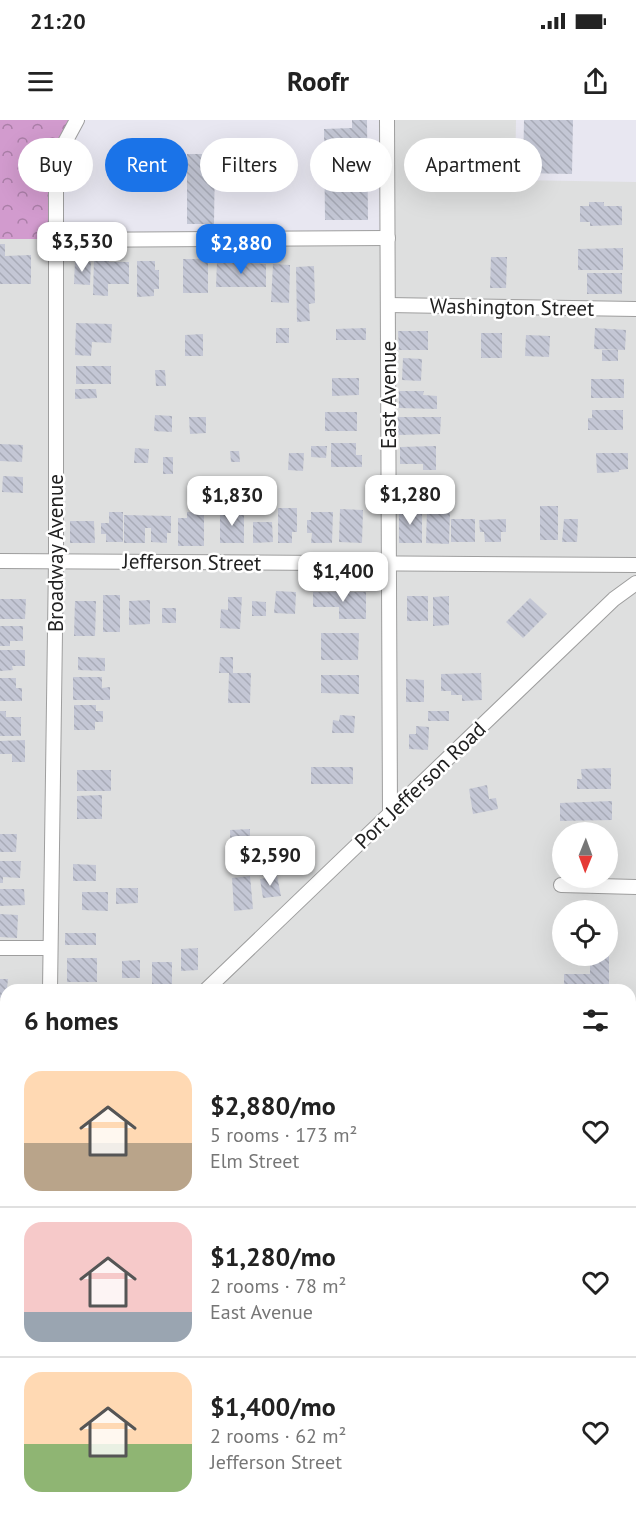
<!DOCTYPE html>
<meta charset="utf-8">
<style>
body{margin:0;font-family:"PT Sans",sans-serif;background:#f2f2f2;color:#222;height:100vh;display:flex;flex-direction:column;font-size:22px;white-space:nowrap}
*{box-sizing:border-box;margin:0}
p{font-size:20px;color:#767676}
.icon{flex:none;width:33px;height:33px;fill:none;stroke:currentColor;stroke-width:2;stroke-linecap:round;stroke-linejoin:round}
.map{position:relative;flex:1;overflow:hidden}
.side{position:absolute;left:0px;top:864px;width:636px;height:536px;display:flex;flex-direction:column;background:#fff;border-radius:18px 18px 0 0;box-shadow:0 6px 24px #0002}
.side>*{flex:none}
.hud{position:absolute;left:18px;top:18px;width:600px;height:54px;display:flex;gap:12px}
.needle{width:39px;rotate:181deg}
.buttons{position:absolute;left:552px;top:702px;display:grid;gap:12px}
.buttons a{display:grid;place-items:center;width:66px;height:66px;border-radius:50%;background:#fff;box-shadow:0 6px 24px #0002;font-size:30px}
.price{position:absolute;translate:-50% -51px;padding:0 14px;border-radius:12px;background:#fff;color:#222;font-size:20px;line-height:39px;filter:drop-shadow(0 2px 3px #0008)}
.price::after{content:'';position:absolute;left:50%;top:36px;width:18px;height:14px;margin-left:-9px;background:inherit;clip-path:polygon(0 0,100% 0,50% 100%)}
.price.selected{background:#1a73e8;color:#fff}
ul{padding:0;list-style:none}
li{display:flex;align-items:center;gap:18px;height:150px;padding:0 24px}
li+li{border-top:2px solid #e0e0e0}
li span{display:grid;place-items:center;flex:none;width:168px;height:120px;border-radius:18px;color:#555}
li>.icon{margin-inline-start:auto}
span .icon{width:72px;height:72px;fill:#fffc;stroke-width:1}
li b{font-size:26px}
h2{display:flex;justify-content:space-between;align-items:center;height:72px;padding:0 24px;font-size:26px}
.chip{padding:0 21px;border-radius:27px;background:#fff;box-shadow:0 6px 24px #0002;font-size:21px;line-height:54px}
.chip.selected{background:#1a73e8;color:#fff}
.status{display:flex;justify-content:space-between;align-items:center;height:42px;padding:0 30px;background:#fff;direction:ltr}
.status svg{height:16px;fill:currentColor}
header{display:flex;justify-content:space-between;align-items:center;height:78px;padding:0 24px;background:#fff;font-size:27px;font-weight:700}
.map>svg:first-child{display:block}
.residential{fill:#dedfdf;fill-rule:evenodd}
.forest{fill:url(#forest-crowns)}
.building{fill:url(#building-back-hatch)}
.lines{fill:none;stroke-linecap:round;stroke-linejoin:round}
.minor-casing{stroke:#9e9e9e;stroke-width:16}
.minor{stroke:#fff;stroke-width:14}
.labels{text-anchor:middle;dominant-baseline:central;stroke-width:5;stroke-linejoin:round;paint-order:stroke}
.street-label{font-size:21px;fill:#212121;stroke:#fff}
</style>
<div class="status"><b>21:20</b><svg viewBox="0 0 49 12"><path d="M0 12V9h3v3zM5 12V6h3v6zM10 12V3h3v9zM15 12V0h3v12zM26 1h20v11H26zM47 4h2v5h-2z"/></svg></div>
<header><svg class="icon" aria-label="menu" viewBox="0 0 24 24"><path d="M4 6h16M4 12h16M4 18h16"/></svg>Roofr<svg class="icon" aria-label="share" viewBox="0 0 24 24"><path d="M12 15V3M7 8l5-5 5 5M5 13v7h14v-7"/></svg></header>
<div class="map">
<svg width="636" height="1399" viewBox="0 0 636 1399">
<defs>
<pattern id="forest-crowns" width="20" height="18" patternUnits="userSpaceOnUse" patternTransform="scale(1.5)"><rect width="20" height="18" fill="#d29bce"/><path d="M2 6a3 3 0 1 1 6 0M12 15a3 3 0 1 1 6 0" fill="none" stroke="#aa7ea7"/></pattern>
<pattern id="building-back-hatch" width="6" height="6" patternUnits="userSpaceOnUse" patternTransform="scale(1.5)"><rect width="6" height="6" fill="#c4c7d5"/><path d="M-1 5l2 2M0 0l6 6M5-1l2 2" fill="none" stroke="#a8abb7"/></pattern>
</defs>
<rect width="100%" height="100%" fill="#e8e7f1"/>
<path class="residential" d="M387,0h129l-1,60 121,2v1337h-636v-1280l387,-1zM562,712h46v46h-46zM562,790h46v46h-46zM6,870h624v524h-624z"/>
<polygon class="forest" points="0,0 77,0 63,26 56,119 0,119"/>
<g class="building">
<polygon points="352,0 367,0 368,100 325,100 324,9 352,8"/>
<polygon points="524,0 573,0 572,54 523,53"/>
<polygon points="187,34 215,34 214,104 187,104"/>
<rect x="445" y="42" width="36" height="21"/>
<polygon points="589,82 604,82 604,86 622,86 622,105 590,106 590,102 580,102 580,86 589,86"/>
<polygon points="0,124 5,124 5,136 31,135 31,164 0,164"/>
<polygon points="623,128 623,150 578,150 578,129"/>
<polygon points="94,137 109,137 109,142 129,142 129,164 108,164 108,176 93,175"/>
<polygon points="491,137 507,137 506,168 490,168"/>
<rect x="183" y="139" width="25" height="34"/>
<polygon points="75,141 91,142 90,165 74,164"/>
<polygon points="137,141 155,141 155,150 159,150 159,169 154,169 154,176 137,177"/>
<polygon points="217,141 266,144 266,167 216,167"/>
<polygon points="273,144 290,145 289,183 271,182"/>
<polygon points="314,146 315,183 309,184 310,201 297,202 296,147"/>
<rect x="587" y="153" width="35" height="21"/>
<polygon points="76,203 112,204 111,223 92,222 91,236 75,235"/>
<rect x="276" y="208" width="13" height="15"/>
<polygon points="366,208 366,220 336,220 336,209"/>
<polygon points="595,208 626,210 625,230 594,229"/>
<polygon points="398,211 428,211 428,230 399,230"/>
<rect x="481" y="213" width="21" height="25"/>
<polygon points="203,214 203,236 185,236 185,215"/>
<polygon points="526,215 550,216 549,237 525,236"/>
<rect x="602" y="230" width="16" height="11"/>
<polygon points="403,238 422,239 421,261 402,260"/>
<rect x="76" y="246" width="35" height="18"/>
<polygon points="155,250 165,250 166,266 156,266"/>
<polygon points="332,258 359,258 359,275 332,276"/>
<rect x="591" y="259" width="33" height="19"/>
<polygon points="75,269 96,269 97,278 75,279"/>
<polygon points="399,271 424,271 423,275 437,276 437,289 399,288"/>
<polygon points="592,290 623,290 623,310 588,310 588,298 592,298"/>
<rect x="325" y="292" width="32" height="19"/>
<polygon points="155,295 172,296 172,312 154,311"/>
<polygon points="189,297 206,297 206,313 190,314"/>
<polygon points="398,297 441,297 440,314 398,315"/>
<polygon points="331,323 356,323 356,335 362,335 362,347 331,347"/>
<polygon points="0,324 23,325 22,342 0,341"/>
<polygon points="311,326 327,326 326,338 311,337"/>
<polygon points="436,326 436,350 423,350 423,344 400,344 400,327"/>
<polygon points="135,328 149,329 148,343 134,343"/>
<polygon points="230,331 239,331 240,342 231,342"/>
<polygon points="289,333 304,333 303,351 288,350"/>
<polygon points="596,333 628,333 628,349 619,350 619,352 597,353"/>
<rect x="163" y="337" width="10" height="17"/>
<polygon points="3,356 23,357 23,373 2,372"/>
<rect x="540" y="386" width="18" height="34"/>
<polygon points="278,388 297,388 297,412 292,412 292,423 278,423"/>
<polygon points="340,389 363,390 362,423 339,422"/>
<rect x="399" y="389" width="23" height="34"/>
<polygon points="427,390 450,391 449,424 426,423"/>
<polygon points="109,392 123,392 123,422 106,422 106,414 101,414 101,403 109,403"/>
<polygon points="187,392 204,392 204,426 178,426 178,398 187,398"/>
<rect x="220" y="392" width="24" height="31"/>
<polygon points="311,392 333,392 332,423 311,423 312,413 307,413 307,400 311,400"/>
<polygon points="124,395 171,396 171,413 167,413 167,423 151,422 151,408 145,408 145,423 124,423"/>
<rect x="451" y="399" width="24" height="23"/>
<polygon points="506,399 506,412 501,412 501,422 485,422 484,412 480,412 479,400"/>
<polygon points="564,399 578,399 577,422 562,422"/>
<polygon points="70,401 94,401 95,423 70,423"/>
<polygon points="253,402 272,402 273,422 253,423"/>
<polygon points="276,471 296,472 295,494 274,493"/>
<polygon points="313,472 366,472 366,499 339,499 339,487 313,487"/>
<rect x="103" y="475" width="17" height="37"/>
<rect x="407" y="476" width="21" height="25"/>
<polygon points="449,476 449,505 433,506 433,477"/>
<polygon points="228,477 242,477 240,509 220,508 221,489 228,490"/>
<polygon points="530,478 547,494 523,518 506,502"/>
<polygon points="0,479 26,479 25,499 0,499"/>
<polygon points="150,480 150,504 129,505 129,481"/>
<polygon points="75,481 96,481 95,516 74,516"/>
<polygon points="252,481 266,482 266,496 252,496"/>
<rect x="162" y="488" width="14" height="15"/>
<polygon points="0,506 23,506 23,521 10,521 10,526 0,526"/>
<polygon points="321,513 359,513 358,540 321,540"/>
<polygon points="0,530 25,530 25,546 12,546 13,550 0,551"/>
<polygon points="78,537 105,538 105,551 78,550"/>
<polygon points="220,537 233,537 233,553 251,553 250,583 228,583 229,553 219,553"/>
<polygon points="481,553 482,580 462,581 462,575 451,575 451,571 441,571 441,554"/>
<polygon points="321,555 359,555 359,574 321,573"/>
<polygon points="73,557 102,557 102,568 110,567 110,580 73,580"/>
<polygon points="0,558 16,558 16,568 22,568 22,581 0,581"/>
<polygon points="406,559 424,560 424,582 406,582"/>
<polygon points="74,585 96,585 96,591 103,591 103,602 95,602 95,610 74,610"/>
<polygon points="0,591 6,591 6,597 21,597 21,616 0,616"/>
<rect x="428" y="591" width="21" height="10"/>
<polygon points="340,595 355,596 354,613 332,613 333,600 339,601"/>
<polygon points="416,606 429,607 428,630 409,629 409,614 416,614"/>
<polygon points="25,620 25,642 12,642 12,634 0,634 0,621"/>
<rect x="311" y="647" width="42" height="17"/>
<polygon points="611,648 611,669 577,669 577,659 582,659 581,649"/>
<rect x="77" y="650" width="34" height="21"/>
<polygon points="487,665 489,679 496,678 498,689 473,694 469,669"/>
<polygon points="102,675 102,699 77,699 77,676"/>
<polygon points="612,681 612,700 560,701 560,683"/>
<polygon points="250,709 250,740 231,741 230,710"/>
<polygon points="0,714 17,714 16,732 0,732"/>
<rect x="608" y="732" width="2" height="18"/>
<polygon points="0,741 21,741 20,758 3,757 3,763 0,763"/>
<polygon points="73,744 96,745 96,761 73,761"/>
<polygon points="250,756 253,789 234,791 232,758"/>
<polygon points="277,756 281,776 263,778 260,759"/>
<polygon points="116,768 138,768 138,783 116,784"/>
<polygon points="0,769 24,769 25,785 0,786"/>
<polygon points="82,772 108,772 108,791 82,790"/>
<polygon points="0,794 18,795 17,818 0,817"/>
<rect x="65" y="813" width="31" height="12"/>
<polygon points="198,828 198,850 181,851 181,829"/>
<polygon points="590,836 609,836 609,866 593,865 593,870 564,870 564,854 590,854"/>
<rect x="67" y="838" width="30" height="24"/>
<polygon points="140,840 140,858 122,858 122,841"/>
<rect x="152" y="842" width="20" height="28"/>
<polygon points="0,859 8,859 6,878 0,878"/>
<rect x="0" y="918" width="6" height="17"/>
<rect x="0" y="937" width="6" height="25"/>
<rect x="0" y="977" width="6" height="17"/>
<rect x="0" y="1005" width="6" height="18"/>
<rect x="0" y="1104" width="6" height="29"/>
<rect x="0" y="1216" width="6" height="19"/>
<rect x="0" y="1267" width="6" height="23"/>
</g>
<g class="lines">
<g class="minor-casing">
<g id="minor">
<polyline points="387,0 390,694"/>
<polyline points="56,120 388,118"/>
<polyline points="388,185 636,189"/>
<polyline points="0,441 636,445"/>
<polyline points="561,765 636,767"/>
<polyline points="0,828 50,828"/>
<polyline points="50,870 56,440 56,60 63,26 77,0"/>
<polyline points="206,870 614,479 636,463"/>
<polyline points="0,1060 6,1057"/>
<polyline points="630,1381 636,1381"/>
<polyline points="0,1390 6,1388"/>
<polyline points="383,1394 384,1399"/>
<polyline points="44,1399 44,1394"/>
</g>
</g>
<use href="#minor" class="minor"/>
</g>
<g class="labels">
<g class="street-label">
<text transform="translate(512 187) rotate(1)">Washington Street</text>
<text transform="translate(388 275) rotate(-90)">East Avenue</text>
<text transform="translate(55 433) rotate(-90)">Broadway Avenue</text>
<text transform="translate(192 442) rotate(1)">Jefferson Street</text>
<text transform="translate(420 665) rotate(-44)">Port Jefferson Road</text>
</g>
</g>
</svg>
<div class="buttons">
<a><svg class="needle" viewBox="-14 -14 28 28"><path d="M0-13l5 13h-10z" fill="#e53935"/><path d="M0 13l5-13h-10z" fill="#767676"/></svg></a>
<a><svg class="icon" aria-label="locate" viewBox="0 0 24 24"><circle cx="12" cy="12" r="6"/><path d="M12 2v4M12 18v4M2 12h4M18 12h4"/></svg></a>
</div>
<b class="price" style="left:82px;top:153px">$3,530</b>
<b class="price selected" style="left:241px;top:155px">$2,880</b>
<b class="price" style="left:410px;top:406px">$1,280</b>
<b class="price" style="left:232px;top:407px">$1,830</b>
<b class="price" style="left:343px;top:483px">$1,400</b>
<b class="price" style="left:270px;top:767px">$2,590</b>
<div class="hud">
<a class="chip">Buy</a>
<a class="chip selected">Rent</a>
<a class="chip">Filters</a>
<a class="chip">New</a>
<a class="chip">Apartment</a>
</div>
<section class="side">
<h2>6 homes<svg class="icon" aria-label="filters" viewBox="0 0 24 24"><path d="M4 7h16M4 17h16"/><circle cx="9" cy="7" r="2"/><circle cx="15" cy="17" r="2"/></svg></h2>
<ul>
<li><span style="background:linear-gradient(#ffd9b3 60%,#b9a48a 0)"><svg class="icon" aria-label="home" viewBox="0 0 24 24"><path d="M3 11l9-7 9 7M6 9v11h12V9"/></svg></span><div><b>$2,880/mo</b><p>5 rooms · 173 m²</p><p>Elm Street</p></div><svg class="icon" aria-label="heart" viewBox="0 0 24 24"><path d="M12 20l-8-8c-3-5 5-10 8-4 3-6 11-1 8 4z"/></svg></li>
<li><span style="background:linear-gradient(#f6c9c9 75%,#9aa5b1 0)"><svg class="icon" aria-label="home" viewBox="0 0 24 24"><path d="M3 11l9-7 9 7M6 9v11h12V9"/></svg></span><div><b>$1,280/mo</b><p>2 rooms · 78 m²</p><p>East Avenue</p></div><svg class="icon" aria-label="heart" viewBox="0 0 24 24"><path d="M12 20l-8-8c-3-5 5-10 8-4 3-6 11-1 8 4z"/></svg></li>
<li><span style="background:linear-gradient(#ffd9b3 60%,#8fb573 0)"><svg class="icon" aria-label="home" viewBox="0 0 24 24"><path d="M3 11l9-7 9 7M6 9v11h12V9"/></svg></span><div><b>$1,400/mo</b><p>2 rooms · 62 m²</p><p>Jefferson Street</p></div><svg class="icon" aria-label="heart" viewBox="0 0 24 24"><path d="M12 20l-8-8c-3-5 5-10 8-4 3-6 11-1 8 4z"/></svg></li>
</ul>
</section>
</div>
